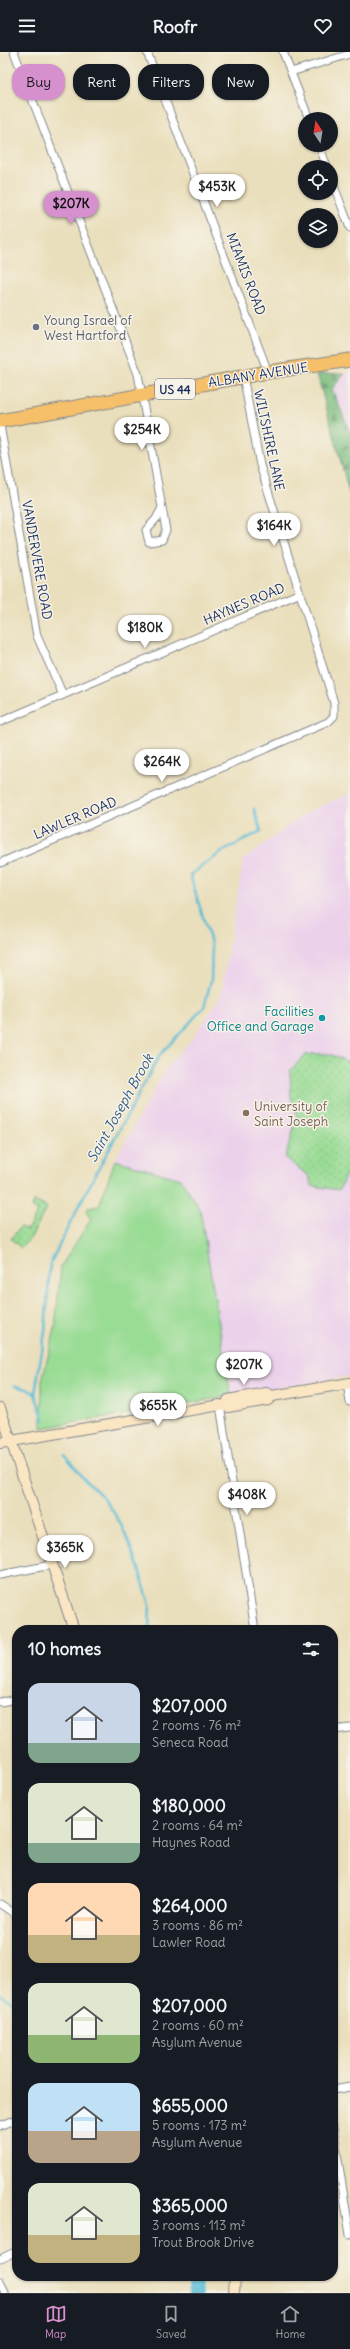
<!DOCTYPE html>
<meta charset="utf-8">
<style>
body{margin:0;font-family:Delius,sans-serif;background:#20242c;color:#f1f3f6;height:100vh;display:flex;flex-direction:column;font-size:15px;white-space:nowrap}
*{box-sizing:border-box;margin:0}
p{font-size:13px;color:#9ea1a6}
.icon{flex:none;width:22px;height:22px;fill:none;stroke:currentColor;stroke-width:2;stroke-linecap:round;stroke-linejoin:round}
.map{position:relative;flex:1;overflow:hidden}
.panel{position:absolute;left:12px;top:1573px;width:326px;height:656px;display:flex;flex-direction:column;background:#171b24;border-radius:16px;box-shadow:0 1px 3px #0004}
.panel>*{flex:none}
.banner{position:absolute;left:12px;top:12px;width:326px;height:36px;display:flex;gap:8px}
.needle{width:26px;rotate:348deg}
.buttons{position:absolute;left:298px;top:60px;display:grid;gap:8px}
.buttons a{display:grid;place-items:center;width:40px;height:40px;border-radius:50%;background:#171b24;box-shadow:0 1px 3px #0004;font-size:20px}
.price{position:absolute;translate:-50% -34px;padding:0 9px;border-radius:14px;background:#fff;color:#222;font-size:13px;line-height:26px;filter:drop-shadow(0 1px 2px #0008)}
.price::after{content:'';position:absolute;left:50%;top:24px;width:12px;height:9px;margin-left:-6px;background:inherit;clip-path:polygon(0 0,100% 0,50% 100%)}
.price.active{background:#d690ce;color:#111}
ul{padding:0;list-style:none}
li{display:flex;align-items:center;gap:12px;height:100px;padding:0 16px}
li span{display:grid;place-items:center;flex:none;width:112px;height:80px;border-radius:12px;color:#555}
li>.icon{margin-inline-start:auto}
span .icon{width:48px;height:48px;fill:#fffc;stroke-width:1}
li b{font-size:17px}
h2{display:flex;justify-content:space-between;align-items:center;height:48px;padding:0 16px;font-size:17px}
.tag{padding:0 14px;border-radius:16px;background:#171b24;box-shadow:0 1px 3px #0004;font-size:14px;line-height:36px}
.tag.active{background:#d690ce;color:#111}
header{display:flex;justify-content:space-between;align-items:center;height:52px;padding:0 16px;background:#171b24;font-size:18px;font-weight:700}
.menu{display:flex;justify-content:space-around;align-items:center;height:56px;border-top:1px solid #363941;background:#171b24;font-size:11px;color:#9ea1a6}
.menu a{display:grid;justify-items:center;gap:2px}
.menu .active{color:#d690ce}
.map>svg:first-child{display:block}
.built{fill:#ecd1eb}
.grass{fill:url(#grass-dots);stroke:#5a8679}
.forest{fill:url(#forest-firs);stroke:#4a766e}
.green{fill:#99dc94;stroke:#5a8679}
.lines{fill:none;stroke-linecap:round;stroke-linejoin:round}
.stream{stroke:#58bcd7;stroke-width:2.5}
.river{stroke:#58bcd7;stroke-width:14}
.street-casing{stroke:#82878d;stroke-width:9}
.secondary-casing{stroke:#82878d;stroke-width:12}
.highway-casing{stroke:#82878d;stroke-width:15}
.street{stroke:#fff;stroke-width:7}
.secondary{stroke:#fbe6c4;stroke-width:10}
.highway{stroke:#f6c06b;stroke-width:13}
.worship-dot{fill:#6b7280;stroke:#f7f3e8;stroke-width:1.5}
.culture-dot{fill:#0f9aa8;stroke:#f7f3e8;stroke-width:1.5}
.education-dot{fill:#8d6e63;stroke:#f7f3e8;stroke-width:1.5}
.labels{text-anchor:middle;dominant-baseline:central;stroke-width:3;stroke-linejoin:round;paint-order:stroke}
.shield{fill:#f7f3e8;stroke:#5d6a87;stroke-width:1}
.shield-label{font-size:12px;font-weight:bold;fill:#1b2f5e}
.street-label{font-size:13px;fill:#1b2f5e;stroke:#f7f3e8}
.worship-label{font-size:13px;fill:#5b616d;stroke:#f7f3e8;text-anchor:start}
.culture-label{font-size:13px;fill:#0d838f;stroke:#f7f3e8;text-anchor:end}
.education-label{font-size:13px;fill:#785e54;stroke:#f7f3e8;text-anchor:start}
.water-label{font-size:14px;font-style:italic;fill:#2d5982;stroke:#f7f3e8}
</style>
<header><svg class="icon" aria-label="menu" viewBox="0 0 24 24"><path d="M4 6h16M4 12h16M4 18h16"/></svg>Roofr<svg class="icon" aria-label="heart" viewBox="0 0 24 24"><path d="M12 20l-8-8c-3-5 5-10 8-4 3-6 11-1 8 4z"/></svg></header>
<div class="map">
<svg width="350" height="2241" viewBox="0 0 350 2241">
<defs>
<pattern id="grass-dots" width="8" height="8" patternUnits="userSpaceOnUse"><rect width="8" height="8" fill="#99dc94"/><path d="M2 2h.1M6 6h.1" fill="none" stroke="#83bd82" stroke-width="1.8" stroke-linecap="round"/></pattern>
<pattern id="forest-firs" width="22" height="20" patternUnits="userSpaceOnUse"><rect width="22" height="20" fill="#7abc7e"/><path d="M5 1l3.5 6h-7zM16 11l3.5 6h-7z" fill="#63996a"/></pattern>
</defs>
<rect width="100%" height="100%" fill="#f7f3e8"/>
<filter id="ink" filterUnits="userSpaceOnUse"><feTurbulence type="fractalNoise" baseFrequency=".025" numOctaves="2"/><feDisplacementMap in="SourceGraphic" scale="8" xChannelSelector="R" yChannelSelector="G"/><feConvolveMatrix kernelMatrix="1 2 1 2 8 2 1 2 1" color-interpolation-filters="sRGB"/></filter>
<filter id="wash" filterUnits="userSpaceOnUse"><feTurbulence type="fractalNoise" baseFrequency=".012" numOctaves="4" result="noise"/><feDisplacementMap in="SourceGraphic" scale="16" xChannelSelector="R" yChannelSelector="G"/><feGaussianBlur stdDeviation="0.9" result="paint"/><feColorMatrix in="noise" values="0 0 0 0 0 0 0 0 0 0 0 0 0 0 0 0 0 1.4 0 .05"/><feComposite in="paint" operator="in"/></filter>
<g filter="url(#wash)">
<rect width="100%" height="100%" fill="#eadfbc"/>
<g class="built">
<polygon points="350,320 350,380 332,337 345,321"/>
<polygon points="350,741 350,1324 231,1344 200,1157 181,1127 115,1108 168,1013 192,987 221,945 243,808 306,761"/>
</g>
<g class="grass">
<polygon points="313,1002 329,1002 350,1010 350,1114 339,1138 312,1134 309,1124 285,1106 297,1065 291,1045 290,1019 305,1003"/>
<polygon points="34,1149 47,1155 30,1187 21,1196 11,1187 20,1175 27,1178 38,1159 32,1155"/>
</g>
<polygon class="forest" points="345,321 332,337 350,380 350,444 317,322"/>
<polygon class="green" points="115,1108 181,1127 200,1157 231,1344 42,1376 42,1328 55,1277 61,1214 91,1167 86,1160 88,1156 99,1154"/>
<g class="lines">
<g class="stream">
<polyline points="15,1334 27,1337 35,1342"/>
<polyline points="44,1368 35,1342 45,1280 50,1212 78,1155 159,1004 204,955 211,929 212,894 190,823 222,800 261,779 254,757"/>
<polyline points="65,1403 86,1429 105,1447 121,1472 138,1514 150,1553 149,1578"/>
<polyline points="0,1943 17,1952"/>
</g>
<polyline class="river" points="194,2224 196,2241"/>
</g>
</g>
<g filter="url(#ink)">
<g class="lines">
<g class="street-casing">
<g id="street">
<polyline points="14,0 138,322 166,478 162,488 149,490 146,478 156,467 162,456"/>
<polyline points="147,0 268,320"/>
<polyline points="283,0 309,67"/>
<polyline points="291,20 350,2"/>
<polyline points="319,93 327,115"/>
<polyline points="331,126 350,176"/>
<polyline points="0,373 37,584 63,643"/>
<polyline points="0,670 298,542"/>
<polyline points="0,811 328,670 334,664 334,651 260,413 243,324"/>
<polyline points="347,1331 350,1350"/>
<polyline points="220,1353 255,1578"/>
<polyline points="0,1523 51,1513"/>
<polyline points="0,1650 17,1647"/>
<polyline points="333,1678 350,1676"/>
<polyline points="0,1852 17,1863"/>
<polyline points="333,2038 350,2035"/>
<polyline points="0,2074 17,2067"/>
<polyline points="333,2076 350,2183"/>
<polyline points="0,2207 17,2199"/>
<polyline points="0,2229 5,2241"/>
</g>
</g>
<g class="secondary-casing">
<g id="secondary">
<polyline points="228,1348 266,1341 272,1344 350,1331"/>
<polyline points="0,1356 74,1578"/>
<polyline points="0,1391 220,1353 228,1355 268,1348 272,1344"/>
<polyline points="234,2241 235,2224"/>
</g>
</g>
<g class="highway-casing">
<polyline id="highway" points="0,369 268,320 350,308"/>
</g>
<use href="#street" class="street"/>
<use href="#secondary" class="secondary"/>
<use href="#highway" class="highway"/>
</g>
</g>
<circle class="worship-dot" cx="36" cy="275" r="4"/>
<circle class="culture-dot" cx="322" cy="966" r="4"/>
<circle class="education-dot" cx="246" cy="1061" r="4"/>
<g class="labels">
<rect class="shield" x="155" y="327" width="40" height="20" rx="3"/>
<g class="shield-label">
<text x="175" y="337">US 44</text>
</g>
<g class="street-label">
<text transform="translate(246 222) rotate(69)">MIAMIS ROAD</text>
<text transform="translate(258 323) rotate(-9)">ALBANY AVENUE</text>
<text transform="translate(269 388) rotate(78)">WILTSHIRE LANE</text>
<text transform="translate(37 508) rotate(80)">VANDERVERE ROAD</text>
<text transform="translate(244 552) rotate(-23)">HAYNES ROAD</text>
<text transform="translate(75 766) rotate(-23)">LAWLER ROAD</text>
</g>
<g class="worship-label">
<text x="44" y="268">Young Israel of<tspan x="44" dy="15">West Hartford</tspan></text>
</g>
<g class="culture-label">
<text x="314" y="959">Facilities<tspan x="314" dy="15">Office and Garage</tspan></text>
</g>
<g class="education-label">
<text x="254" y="1054">University of<tspan x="254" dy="15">Saint Joseph</tspan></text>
</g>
<g class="water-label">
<text transform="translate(120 1056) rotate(-61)">Saint Joseph Brook</text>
</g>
</g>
</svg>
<div class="buttons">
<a><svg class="needle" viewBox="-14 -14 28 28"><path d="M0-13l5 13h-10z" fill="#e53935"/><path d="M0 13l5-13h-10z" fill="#9ea1a6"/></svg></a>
<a><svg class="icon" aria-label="locate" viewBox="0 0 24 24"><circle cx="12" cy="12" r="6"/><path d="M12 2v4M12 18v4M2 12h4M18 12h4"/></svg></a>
<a><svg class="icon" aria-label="layers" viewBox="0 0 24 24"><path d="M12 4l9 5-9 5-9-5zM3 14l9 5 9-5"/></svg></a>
</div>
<b class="price" style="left:217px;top:156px">$453K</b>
<b class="price active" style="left:71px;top:173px">$207K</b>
<b class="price" style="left:142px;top:399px">$254K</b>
<b class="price" style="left:274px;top:495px">$164K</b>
<b class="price" style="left:145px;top:597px">$180K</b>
<b class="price" style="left:162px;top:731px">$264K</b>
<b class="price" style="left:244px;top:1334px">$207K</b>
<b class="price" style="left:158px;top:1375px">$655K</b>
<b class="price" style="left:247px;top:1464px">$408K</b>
<b class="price" style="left:65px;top:1517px">$365K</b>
<div class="banner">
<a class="tag active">Buy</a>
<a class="tag">Rent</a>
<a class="tag">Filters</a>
<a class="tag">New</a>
</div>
<section class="panel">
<h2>10 homes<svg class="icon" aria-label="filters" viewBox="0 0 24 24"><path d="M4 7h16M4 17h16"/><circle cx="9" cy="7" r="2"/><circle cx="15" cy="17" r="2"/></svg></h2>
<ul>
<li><span style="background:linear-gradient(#c9d6e8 75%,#7fa58c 0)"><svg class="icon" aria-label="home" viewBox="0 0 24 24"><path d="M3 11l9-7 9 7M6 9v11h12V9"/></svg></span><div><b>$207,000</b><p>2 rooms · 76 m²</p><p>Seneca Road</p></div></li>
<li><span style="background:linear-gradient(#dfe7d0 75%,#7fa58c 0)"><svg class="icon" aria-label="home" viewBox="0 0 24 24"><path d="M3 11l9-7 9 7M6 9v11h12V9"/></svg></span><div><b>$180,000</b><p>2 rooms · 64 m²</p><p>Haynes Road</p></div></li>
<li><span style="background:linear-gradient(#ffd9b3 65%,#c2b280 0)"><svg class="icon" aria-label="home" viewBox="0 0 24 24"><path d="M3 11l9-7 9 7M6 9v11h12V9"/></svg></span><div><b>$264,000</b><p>3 rooms · 86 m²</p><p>Lawler Road</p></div></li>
<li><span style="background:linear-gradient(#dfe7d0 65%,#8fb573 0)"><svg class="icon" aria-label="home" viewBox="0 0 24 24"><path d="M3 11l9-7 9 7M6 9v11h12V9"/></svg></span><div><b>$207,000</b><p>2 rooms · 60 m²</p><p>Asylum Avenue</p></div></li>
<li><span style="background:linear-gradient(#bfe0f5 60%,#b9a48a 0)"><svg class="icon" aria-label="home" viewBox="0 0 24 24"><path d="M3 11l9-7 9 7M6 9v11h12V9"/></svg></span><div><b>$655,000</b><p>5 rooms · 173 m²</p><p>Asylum Avenue</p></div></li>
<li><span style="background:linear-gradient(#dfe7d0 65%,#c2b280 0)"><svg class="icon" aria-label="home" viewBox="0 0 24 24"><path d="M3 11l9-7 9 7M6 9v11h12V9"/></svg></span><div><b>$365,000</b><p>3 rooms · 113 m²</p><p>Trout Brook Drive</p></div></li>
</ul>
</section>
</div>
<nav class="menu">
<a class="active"><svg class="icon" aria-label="map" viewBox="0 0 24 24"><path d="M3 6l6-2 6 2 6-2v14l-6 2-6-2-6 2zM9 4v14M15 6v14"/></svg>Map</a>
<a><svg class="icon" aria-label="saved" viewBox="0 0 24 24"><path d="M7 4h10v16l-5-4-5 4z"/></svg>Saved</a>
<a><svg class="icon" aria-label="home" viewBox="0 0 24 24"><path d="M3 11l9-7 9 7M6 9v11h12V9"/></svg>Home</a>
</nav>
